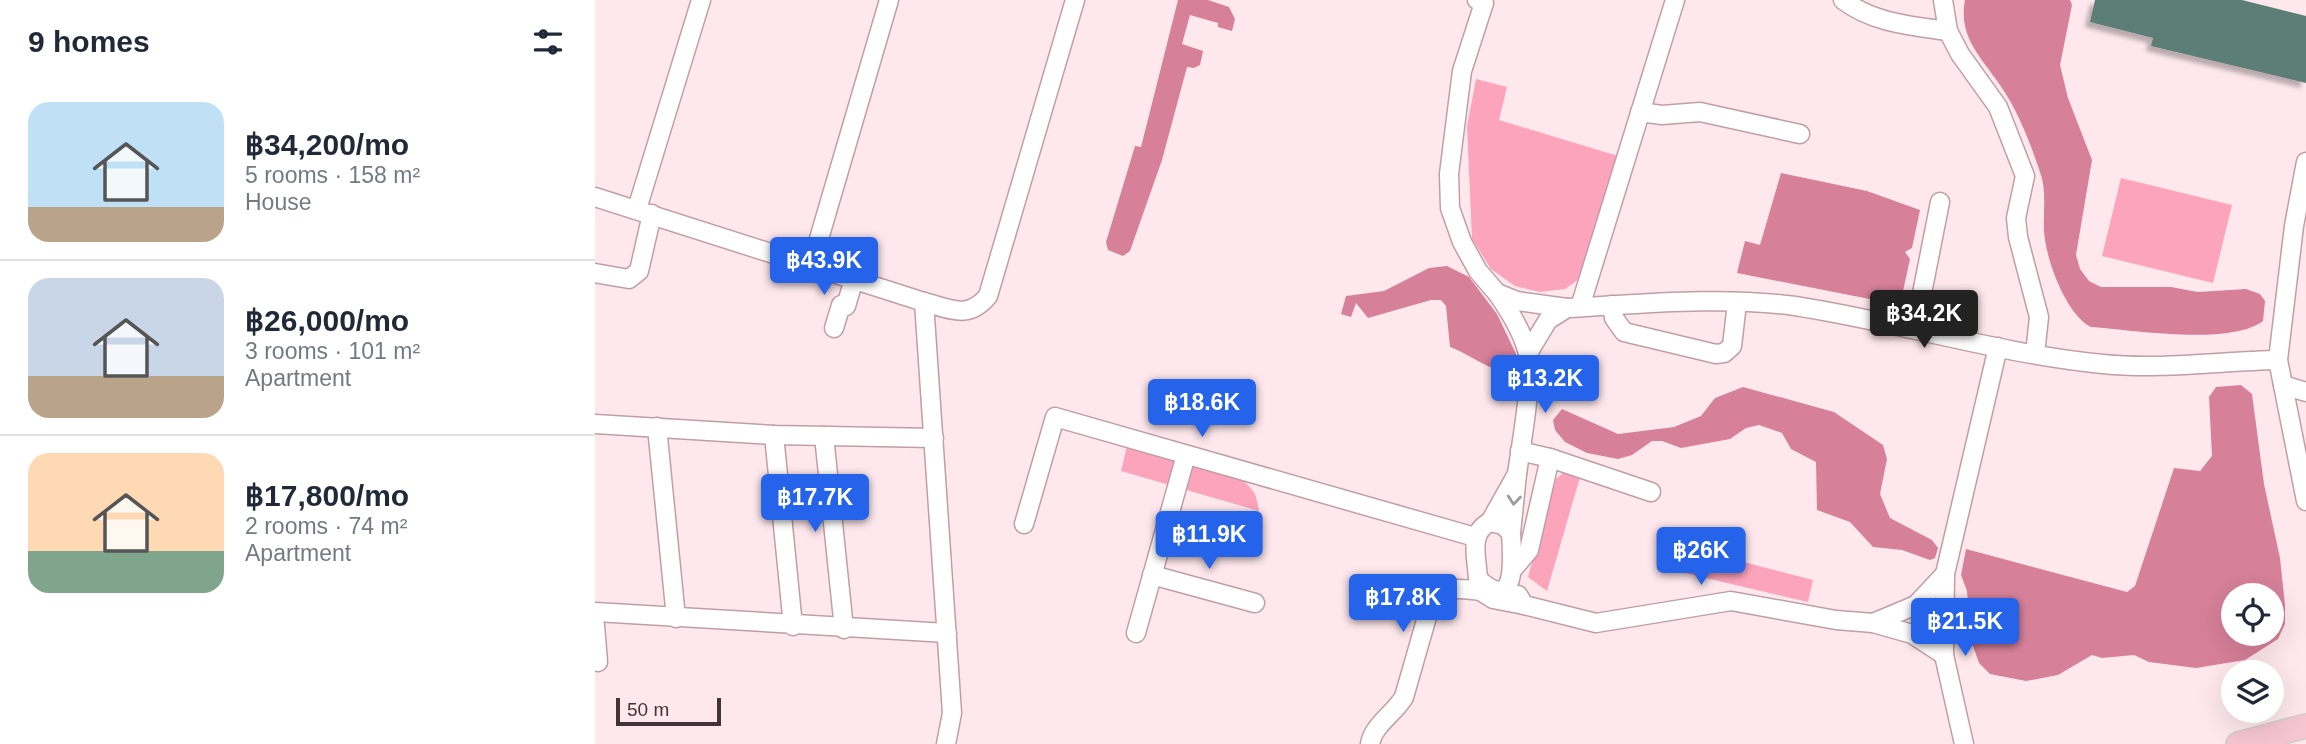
<!DOCTYPE html>
<meta charset="utf-8">
<style>
body{margin:0;font-family:Arial,sans-serif;background:#f2f2f3;color:#1f2937;height:100vh;display:flex;flex-direction:column;font-size:26px;white-space:nowrap}
*{box-sizing:border-box;margin:0}
p{font-size:23px;color:#747a83}
.icon{flex:none;width:38px;height:38px;fill:none;stroke:currentColor;stroke-width:2;stroke-linecap:round;stroke-linejoin:round}
.map{position:relative;flex:1;overflow:hidden}
.drawer{display:flex;flex-direction:column;background:#fff;width:595px}
.drawer>*{flex:none}
.buttons{position:absolute;left:1626px;top:583px;display:grid;gap:14px}
.buttons a{display:grid;place-items:center;width:63px;height:63px;border-radius:50%;background:#fff;box-shadow:0 7px 28px #0002;font-size:35px}
.scale{position:absolute;left:21px;bottom:18px;width:105px;box-sizing:border-box;padding-left:7px;border:4px solid #413337;border-top:0;font-size:19px;line-height:24px;white-space:nowrap;color:#413337;-webkit-text-stroke:5px #fee8ed;paint-order:stroke}
.price{position:absolute;translate:-50% -60px;padding:0 16px;border-radius:7px;background:#2563eb;color:#fff;font-size:23px;line-height:46px;filter:drop-shadow(0 2px 4px #0008)}
.price::after{content:'';position:absolute;left:50%;top:42px;width:21px;height:16px;margin-left:-10px;background:inherit;clip-path:polygon(0 0,100% 0,50% 100%)}
.price.selected{background:#222;color:#fff}
ul{padding:0;list-style:none}
li{display:flex;align-items:center;gap:21px;height:175px;padding:0 28px}
li+li{border-top:2px solid #e0e1e3}
li span{display:grid;place-items:center;flex:none;width:196px;height:140px;border-radius:21px;color:#555}
li>.icon{margin-inline-start:auto}
span .icon{width:84px;height:84px;fill:#fffc;stroke-width:1}
li b{font-size:30px}
h2{display:flex;justify-content:space-between;align-items:center;height:84px;padding:0 28px;font-size:30px}
main{display:flex;flex:1;min-height:0}
.map>svg:first-child{display:block}
.green{fill:#fda4bd}
.water{fill:#d7809a;fill-rule:evenodd}
.building{fill:#5b7e76;filter:url(#shadow)}
.lines{fill:none;stroke-linecap:round;stroke-linejoin:round}
.minor-casing{stroke:#c09ea7;stroke-width:21}
.major-casing{stroke:#d1cecf;stroke-width:26}
.minor{stroke:#fff;stroke-width:18}
.major{stroke:#f6c5d3;stroke-width:23}
.oneway{stroke:#a0999b}
</style>
<main>
<section class="drawer">
<h2>9 homes<svg class="icon" aria-label="filters" viewBox="0 0 24 24"><path d="M4 7h16M4 17h16"/><circle cx="9" cy="7" r="2"/><circle cx="15" cy="17" r="2"/></svg></h2>
<ul>
<li><span style="background:linear-gradient(#bfe0f5 75%,#b9a48a 0)"><svg class="icon" aria-label="home" viewBox="0 0 24 24"><path d="M3 11l9-7 9 7M6 9v11h12V9"/></svg></span><div><b>฿34,200/mo</b><p>5 rooms · 158 m²</p><p>House</p></div></li>
<li><span style="background:linear-gradient(#c9d6e8 70%,#b9a48a 0)"><svg class="icon" aria-label="home" viewBox="0 0 24 24"><path d="M3 11l9-7 9 7M6 9v11h12V9"/></svg></span><div><b>฿26,000/mo</b><p>3 rooms · 101 m²</p><p>Apartment</p></div></li>
<li><span style="background:linear-gradient(#ffd9b3 70%,#7fa58c 0)"><svg class="icon" aria-label="home" viewBox="0 0 24 24"><path d="M3 11l9-7 9 7M6 9v11h12V9"/></svg></span><div><b>฿17,800/mo</b><p>2 rooms · 74 m²</p><p>Apartment</p></div></li>
</ul>
</section>
<div class="map">
<svg width="1711" height="744" viewBox="0 0 1711 744">
<defs>
<filter id="shadow"><feDropShadow dx="-5" dy="5" stdDeviation="2" flood-color="#0004"/></filter>
</defs>
<rect width="100%" height="100%" fill="#fee8ed"/>
<g class="green">
<polygon points="881,79 912,87 904,120 1023,156 984,279 970,289 945,292 920,286 896,269 877,239 872,126"/>
<polygon points="1526,178 1637,205 1618,283 1507,256"/>
<path d="M533,442c33,9 110,21 127,52 2,5 3,12 4,17l-138,-40z"/>
<polygon points="968,473 985,477 952,591 933,577 961,479"/>
<polygon points="1079,544 1218,580 1213,602 1073,569"/>
</g>
<g class="water">
<polygon points="583,0 613,0 634,7 640,19 637,31 623,27 623,23 595,15 587,44 608,51 605,65 599,68 592,67 567,160 535,251 528,256 513,250 511,242 540,146 546,147"/>
<path d="M1370,0h105l2,5 -12,60 8,33 24,62 -16,95 4,14 9,12 12,6h70l27,5 48,-3 14,5 5,7 -2,20c-33,25 -130,9 -172,6 -25,-12 -46,-69 -47,-97 -1,-19 3,-39 -4,-58 -10,-30 -22,-61 -40,-87 -19,-28 -42,-48 -35,-85z"/>
<polygon points="1186,173 1272,191 1325,210 1317,248 1310,252 1315,259 1305,305 1142,273 1150,241 1165,245"/>
<path d="M852,266l22,11 28,37 20,42v18c-34,-5 -39,-16 -67,-27l-4,-41 -5,-6h-10l-63,18 -12,-15 -5,14 -10,-3 5,-18 38,-5 45,-23z"/>
<path d="M1646,385l11,9 12,90 16,74 5,47v19l-7,15 -33,21 -49,8 -47,-6 -15,-7 -32,3 -10,-3 -34,20 -32,6 -36,-7 -11,-11 -7,-20 -5,-52 -6,-16 5,-26 161,43 8,-6 39,-118 26,3 12,-15 -3,-59 7,-10zM1638,595h38v39h-38z"/>
<polygon points="1148,387 1239,412 1288,445 1292,459 1285,494 1295,518 1337,540 1343,548 1340,558 1335,560 1307,550 1278,547 1255,522 1222,510 1221,462 1196,449 1187,433 1164,425 1151,428 1135,439 1086,448 1067,441 1057,441 1037,455 1023,459 992,453 970,442 960,430 958,420 967,409 1023,434 1079,427 1106,416 1120,398"/>
</g>
<polygon class="building" points="1500,0 1647,0 1711,16 1711,83 1556,46 1558,38 1495,22"/>
<g class="lines">
<g class="minor-casing">
<g id="minor">
<polyline points="882,0 889,3 867,71 854,174 855,208 867,242 883,271 902,293"/>
<path d="M1248,0c30,23 69,26 105,31"/>
<polyline points="1348,0 1353,31 1365,54 1403,107 1430,176 1421,218 1423,237 1444,317 1440,354"/>
<polyline points="1045,112 1067,115 1105,112 1205,134"/>
<polyline points="1711,162 1699,226 1683,360 1711,501"/>
<polyline points="0,197 329,302"/>
<polyline points="42,209 106,0"/>
<polyline points="216,266 294,0"/>
<polyline points="0,273 34,279 44,271 57,214"/>
<polyline points="1017,305 1019,318 1029,332 1121,354 1129,353 1137,346 1142,303"/>
<polyline points="985,307 1080,0"/>
<path d="M972,308c74,-4 154,-12 228,-2 104,16 204,48 308,58 58,6 118,-3 175,-4"/>
<polyline points="239,328 246,305 251,306 259,279"/>
<polyline points="1320,329 1345,202"/>
<polyline points="1688,385 1711,392"/>
<polyline points="0,424 179,435 339,438"/>
<polyline points="62,427 81,618"/>
<polyline points="179,435 198,626"/>
<polyline points="229,436 249,629"/>
<polyline points="955,458 1056,492"/>
<path d="M922,474c4,-29 17,-98 10,-124 -6,-21 -18,-40 -30,-57l20,8 50,7 -19,12 -20,33"/>
<path d="M895,522l13,3 8,8c1,22 8,83 -33,46 -1,-22 -10,-46 12,-57z"/>
<polyline points="895,522 922,474 916,533"/>
<polyline points="429,524 460,417 880,537"/>
<polyline points="918,569 934,550 955,458 925,451"/>
<polyline points="557,575 660,603"/>
<polyline points="887,592 898,599 929,605 923,595"/>
<polyline points="929,605 1001,623 1136,601 1241,620 1278,623 1317,634 1349,655"/>
<polyline points="0,612 352,633"/>
<polyline points="1278,623 1321,605 1350,574"/>
<polyline points="0,625 3,662"/>
<polyline points="541,633 591,455"/>
<path d="M351,744l6,-31 -28,-411c27,7 44,18 64,-6l87,-296"/>
<path d="M775,744c3,-19 25,-31 34,-47l27,-94c14,-19 28,-14 50,-12"/>
<polyline points="1369,744 1349,655 1350,574 1403,347"/>
</g>
</g>
<g class="major-casing">
<polyline id="major" points="1643,744 1711,726"/>
</g>
<use href="#minor" class="minor"/>
<use href="#major" class="major"/>
</g>
<defs><path id="oneway-chevron" d="M-2-3.5L2.5 0L-2 3.5" fill="none" stroke-width="1.6" stroke-linecap="round" stroke-linejoin="round" transform="scale(1.75)"/></defs>
<use class="oneway" href="#oneway-chevron" transform="translate(919 500) rotate(95)"/>
</svg>
<div class="buttons">
<a><svg class="icon" aria-label="locate" viewBox="0 0 24 24"><circle cx="12" cy="12" r="6"/><path d="M12 2v4M12 18v4M2 12h4M18 12h4"/></svg></a>
<a><svg class="icon" aria-label="layers" viewBox="0 0 24 24"><path d="M12 4l9 5-9 5-9-5zM3 14l9 5 9-5"/></svg></a>
</div>
<div class="scale">50 m</div>
<b class="price" style="left:229px;top:297px">฿43.9K</b>
<b class="price selected" style="left:1329px;top:350px">฿34.2K</b>
<b class="price" style="left:950px;top:415px">฿13.2K</b>
<b class="price" style="left:607px;top:439px">฿18.6K</b>
<b class="price" style="left:220px;top:534px">฿17.7K</b>
<b class="price" style="left:614px;top:571px">฿11.9K</b>
<b class="price" style="left:1106px;top:587px">฿26K</b>
<b class="price" style="left:808px;top:634px">฿17.8K</b>
<b class="price" style="left:1370px;top:658px">฿21.5K</b>
</div>
</main>
